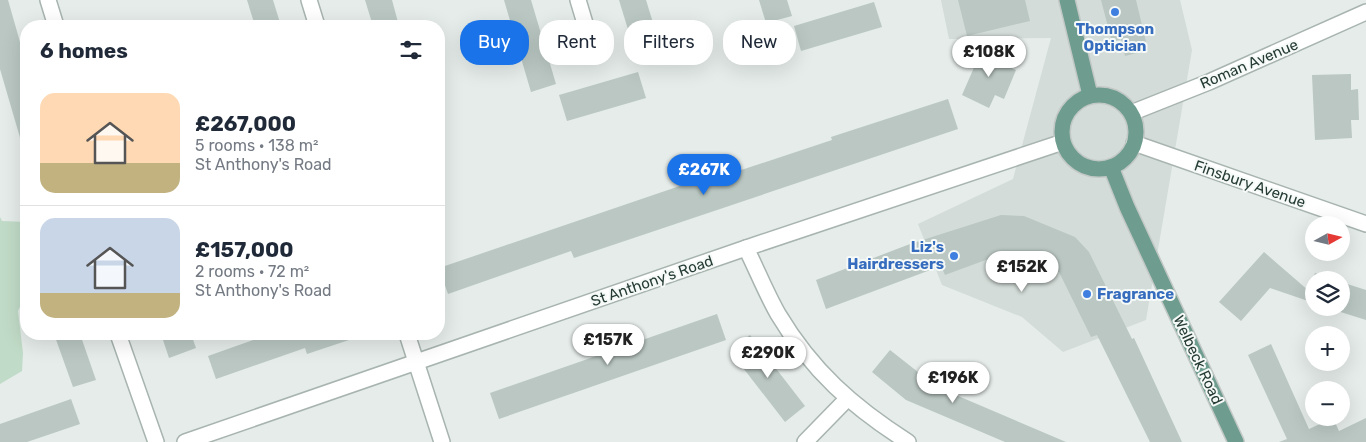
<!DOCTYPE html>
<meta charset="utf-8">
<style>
body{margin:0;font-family:Rubik,sans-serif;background:#f2f2f3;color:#1f2937;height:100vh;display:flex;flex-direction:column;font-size:19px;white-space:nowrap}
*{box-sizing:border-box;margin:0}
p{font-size:16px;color:#747a83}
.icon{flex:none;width:28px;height:28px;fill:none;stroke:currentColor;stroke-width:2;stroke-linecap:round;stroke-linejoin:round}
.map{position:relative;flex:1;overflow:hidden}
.sheet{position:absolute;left:20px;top:20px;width:425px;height:320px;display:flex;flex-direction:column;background:#fff;border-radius:20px;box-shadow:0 5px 20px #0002}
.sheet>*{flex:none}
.hud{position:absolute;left:460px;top:20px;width:475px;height:45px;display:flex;gap:10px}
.needle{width:32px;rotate:82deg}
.controls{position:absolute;left:1305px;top:216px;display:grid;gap:10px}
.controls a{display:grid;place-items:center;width:45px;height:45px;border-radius:50%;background:#fff;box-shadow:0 5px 20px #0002;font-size:25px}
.price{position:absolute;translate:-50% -42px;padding:0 11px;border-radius:18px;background:#fff;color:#222;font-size:16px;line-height:32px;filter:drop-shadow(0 1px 2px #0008)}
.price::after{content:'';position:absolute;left:50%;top:30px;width:15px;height:11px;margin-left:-8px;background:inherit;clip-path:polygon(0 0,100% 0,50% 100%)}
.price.active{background:#1a73e8;color:#fff}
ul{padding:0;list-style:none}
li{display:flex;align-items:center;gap:15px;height:125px;padding:0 20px}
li+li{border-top:1px solid #e0e1e3}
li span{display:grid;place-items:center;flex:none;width:140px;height:100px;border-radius:15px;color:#555}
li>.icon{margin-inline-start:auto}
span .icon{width:60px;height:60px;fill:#fffc;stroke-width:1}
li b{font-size:21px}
h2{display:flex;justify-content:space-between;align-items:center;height:60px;padding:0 20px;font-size:21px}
.tag{padding:0 18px;border-radius:20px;background:#fff;box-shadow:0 5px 20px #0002;font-size:18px;line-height:45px}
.tag.active{background:#1a73e8;color:#fff}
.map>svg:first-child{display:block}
.built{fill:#d3dcd8}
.green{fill:#c0dbc7}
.building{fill:#bac7c2}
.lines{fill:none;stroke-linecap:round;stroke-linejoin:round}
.minor-casing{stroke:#a8b4af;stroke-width:18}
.major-casing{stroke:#c2c8c6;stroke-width:18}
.minor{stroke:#fff;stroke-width:15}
.major{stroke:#6e9d8f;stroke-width:15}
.shop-dot{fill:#3f7fe0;stroke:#f5f9f7;stroke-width:2}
.labels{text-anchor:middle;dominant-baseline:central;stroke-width:4;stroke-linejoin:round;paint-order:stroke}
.shop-label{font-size:15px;font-weight:bold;fill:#366cbe;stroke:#f5f9f7}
.street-label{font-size:15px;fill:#263c35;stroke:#f5f9f7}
</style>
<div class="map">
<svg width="1366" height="442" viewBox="0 0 1366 442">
<rect width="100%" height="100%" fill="#e5ece9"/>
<polygon class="built" points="941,0 1180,0 1192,50 1146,320 1063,352 1022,317 942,285 918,224 1013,179 1051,38 949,39"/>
<polygon class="green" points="0,217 2,221 26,222 26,294 18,311 23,353 22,371 0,384"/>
<g class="building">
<polygon points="0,0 8,0 26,63 26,140 21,141 0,69"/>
<polygon points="247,0 273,0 281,26 255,26"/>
<polygon points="365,0 392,0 399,26 373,26"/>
<polygon points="504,0 531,0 556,84 531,92"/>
<polygon points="619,0 646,0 662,52 637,59"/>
<polygon points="759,0 787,0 792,16 766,23"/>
<polygon points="958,0 1025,0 1030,21 967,36"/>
<polygon points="1101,0 1136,0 1148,50 1125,56 1121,39 1112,42"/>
<polygon points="874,2 882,27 801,51 794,26"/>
<polygon points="983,47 1010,59 1007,66 1016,70 1004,99 995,95 989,108 962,95"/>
<polygon points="638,72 646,98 567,121 559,95"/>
<polygon points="1351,74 1351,90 1358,89 1359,120 1351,120 1352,138 1315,140 1312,75"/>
<polygon points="948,99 958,129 574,258 571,251 448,294 439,268 712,175 714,179 832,140 831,137"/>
<polygon points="1001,215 1024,216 1075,237 1089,252 1132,339 1134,338 1182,442 1150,442 1097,335 1091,337 1059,272 1010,251 945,275 941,266 826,309 816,280 910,244"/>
<polygon points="1264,252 1309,291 1315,273 1336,280 1314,280 1314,303 1270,288 1241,321 1219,302"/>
<polygon points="1341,282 1366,290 1366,320 1328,308 1341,308"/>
<polygon points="717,314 726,340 499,419 490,393"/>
<polygon points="54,334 80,334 96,380 73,387"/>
<polygon points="161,334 191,334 196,348 169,358"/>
<polygon points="270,334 358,334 358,337 307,354 305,348 216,379 208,356"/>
<polygon points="750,335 805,406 785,422 730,351"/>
<polygon points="1271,344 1309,429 1333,418 1339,431 1366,418 1366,442 1279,442 1287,439 1248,355"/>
<polygon points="890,350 937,387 1066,442 1005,442 906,400 872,372"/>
<polygon points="71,399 80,424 27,442 0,442 0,424"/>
</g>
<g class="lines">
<g class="minor-casing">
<g id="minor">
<polyline points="48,0 56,26"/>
<polyline points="309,0 317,26"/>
<polyline points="578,0 590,40"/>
<polyline points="1131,113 1209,82 1366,12"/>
<polyline points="1134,143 1366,224"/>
<path d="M746,248c11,22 20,45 32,66 34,57 75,93 130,128"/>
<polyline points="118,334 156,442"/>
<polyline points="407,334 442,442"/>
<polyline points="185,442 746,248 1063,142"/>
<polyline points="805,442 847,399"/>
</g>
</g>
<g class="major-casing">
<g id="major">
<polyline points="1067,0 1090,95"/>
<circle cx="1099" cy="132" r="37"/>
<polyline points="1111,167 1127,207 1236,442"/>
</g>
</g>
<use href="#minor" class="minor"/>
<use href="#major" class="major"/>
</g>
<g class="shop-dot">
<circle cx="1115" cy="12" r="5"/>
<circle cx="954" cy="256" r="5"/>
<circle cx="1087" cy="294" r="5"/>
</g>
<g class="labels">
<g class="shop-label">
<text x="1115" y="29">Thompson<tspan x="1115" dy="17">Optician</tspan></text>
<text x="944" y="247" text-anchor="end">Liz's<tspan x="944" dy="17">Hairdressers</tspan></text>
<text x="1097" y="294" text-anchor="start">Fragrance</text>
</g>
<g class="street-label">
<text transform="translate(1249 64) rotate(-23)">Roman Avenue</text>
<text transform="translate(1250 184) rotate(19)">Finsbury Avenue</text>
<text transform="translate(652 281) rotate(-19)">St Anthony's Road</text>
<text transform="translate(1198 360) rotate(65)">Welbeck Road</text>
</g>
</g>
</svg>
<div class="controls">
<a><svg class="needle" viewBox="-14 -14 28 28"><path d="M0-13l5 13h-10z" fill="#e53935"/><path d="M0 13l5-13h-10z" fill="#747a83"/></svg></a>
<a><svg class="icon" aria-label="layers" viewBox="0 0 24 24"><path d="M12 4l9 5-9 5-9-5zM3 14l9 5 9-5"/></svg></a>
<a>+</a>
<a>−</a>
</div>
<b class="price" style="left:989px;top:78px">£108K</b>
<b class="price active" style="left:704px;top:196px">£267K</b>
<b class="price" style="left:1022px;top:293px">£152K</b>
<b class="price" style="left:608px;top:366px">£157K</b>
<b class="price" style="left:768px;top:379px">£290K</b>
<b class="price" style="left:953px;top:404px">£196K</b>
<div class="hud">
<a class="tag active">Buy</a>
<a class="tag">Rent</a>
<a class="tag">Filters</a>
<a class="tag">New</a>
</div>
<section class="sheet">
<h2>6 homes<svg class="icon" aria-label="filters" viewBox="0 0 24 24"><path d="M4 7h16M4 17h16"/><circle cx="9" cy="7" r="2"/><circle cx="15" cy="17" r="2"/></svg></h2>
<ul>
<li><span style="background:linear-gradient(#ffd9b3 70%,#c2b280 0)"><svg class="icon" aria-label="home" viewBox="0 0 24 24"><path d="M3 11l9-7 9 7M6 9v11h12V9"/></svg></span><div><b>£267,000</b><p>5 rooms · 138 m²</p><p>St Anthony's Road</p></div></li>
<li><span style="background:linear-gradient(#c9d6e8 75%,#c2b280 0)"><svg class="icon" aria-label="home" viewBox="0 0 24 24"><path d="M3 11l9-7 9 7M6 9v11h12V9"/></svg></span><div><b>£157,000</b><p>2 rooms · 72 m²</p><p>St Anthony's Road</p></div></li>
</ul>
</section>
</div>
